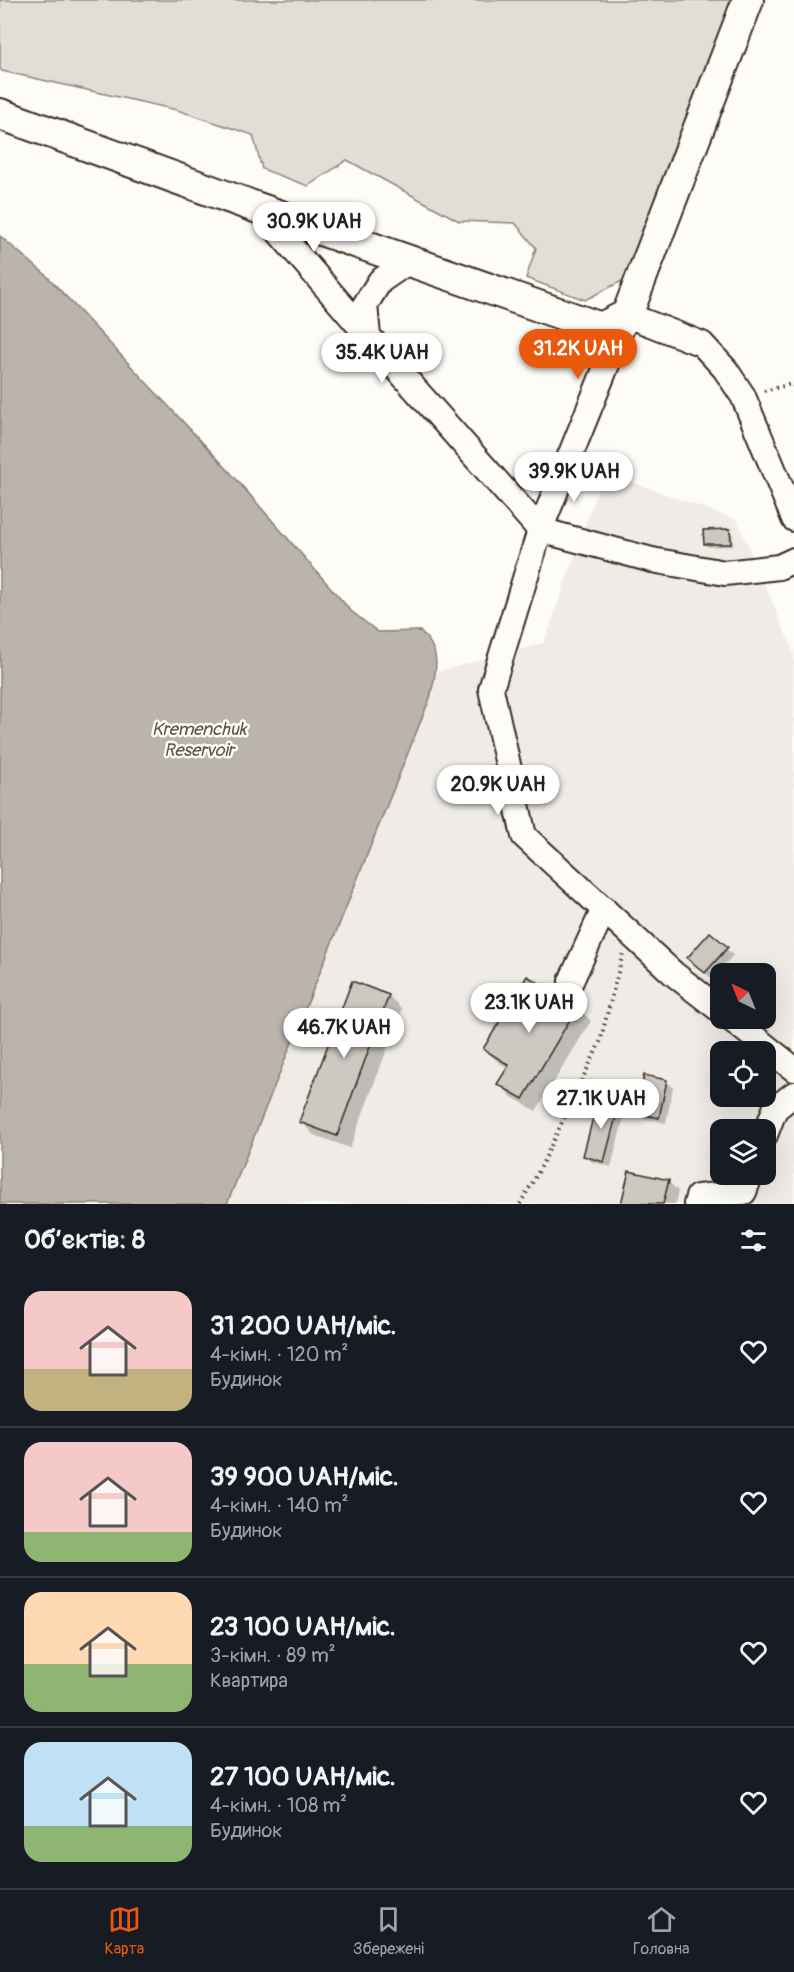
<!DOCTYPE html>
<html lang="uk">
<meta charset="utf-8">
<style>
body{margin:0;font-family:Pangolin,sans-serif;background:#20242c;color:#f1f3f6;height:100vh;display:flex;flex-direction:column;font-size:22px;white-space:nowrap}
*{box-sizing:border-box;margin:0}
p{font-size:20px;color:#9ea1a6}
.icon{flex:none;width:33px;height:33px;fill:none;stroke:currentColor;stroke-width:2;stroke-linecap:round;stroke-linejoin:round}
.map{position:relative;height:1204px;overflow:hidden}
.panel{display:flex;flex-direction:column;background:#171b24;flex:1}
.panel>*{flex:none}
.needle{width:39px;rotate:317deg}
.controls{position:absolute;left:710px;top:963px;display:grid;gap:12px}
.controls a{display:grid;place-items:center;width:66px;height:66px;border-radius:12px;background:#171b24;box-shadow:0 6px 24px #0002;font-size:30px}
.price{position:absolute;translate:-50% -51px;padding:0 14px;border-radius:21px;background:#fff;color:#222;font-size:20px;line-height:39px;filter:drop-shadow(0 2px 3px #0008)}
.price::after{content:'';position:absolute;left:50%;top:36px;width:18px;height:14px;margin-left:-9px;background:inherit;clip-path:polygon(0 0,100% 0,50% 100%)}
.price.on{background:#ea580c;color:#fff}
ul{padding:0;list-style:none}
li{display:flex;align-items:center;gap:18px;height:150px;padding:0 24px}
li+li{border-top:2px solid #363941}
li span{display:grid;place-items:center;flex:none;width:168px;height:120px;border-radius:18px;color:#555}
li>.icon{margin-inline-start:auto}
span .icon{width:72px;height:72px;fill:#fffc;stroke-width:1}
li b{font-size:26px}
h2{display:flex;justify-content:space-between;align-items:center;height:72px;padding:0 24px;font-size:26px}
.menu{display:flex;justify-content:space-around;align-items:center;height:84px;border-top:2px solid #363941;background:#171b24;font-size:16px;color:#9ea1a6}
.menu a{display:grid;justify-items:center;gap:3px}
.menu .on{color:#ea580c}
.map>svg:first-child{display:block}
.built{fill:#efece7;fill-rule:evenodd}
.green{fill:#e1ded7;stroke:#8e847a;stroke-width:1.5}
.water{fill:#bbb4ad;stroke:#887d74;stroke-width:1.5}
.shadow{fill:#0003}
.building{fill:#cdc8c2;stroke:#3b2a1e;stroke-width:1.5}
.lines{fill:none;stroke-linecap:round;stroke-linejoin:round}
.minor-casing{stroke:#3b2a1e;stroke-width:28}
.major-casing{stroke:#3b2a1e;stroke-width:34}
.path{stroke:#3b2a1e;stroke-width:4;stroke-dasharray:1.5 4.5;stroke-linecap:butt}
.minor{stroke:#fdfcf7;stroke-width:24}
.major{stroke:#fdfcf7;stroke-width:30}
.labels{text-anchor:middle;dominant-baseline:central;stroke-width:5;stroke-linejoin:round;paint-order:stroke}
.water-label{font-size:18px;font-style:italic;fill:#615349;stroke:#fdfcf7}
</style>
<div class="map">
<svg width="794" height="1204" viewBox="0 0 794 1204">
<rect width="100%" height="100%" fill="#fdfcf7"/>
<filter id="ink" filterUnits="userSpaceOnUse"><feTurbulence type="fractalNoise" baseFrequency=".0167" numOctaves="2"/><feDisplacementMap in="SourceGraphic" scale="12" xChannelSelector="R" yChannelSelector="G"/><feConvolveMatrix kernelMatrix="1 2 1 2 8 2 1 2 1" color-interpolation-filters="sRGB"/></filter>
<g filter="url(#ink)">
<path class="built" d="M604,472l133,48 57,133v551h-567l203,-506 6,-26 108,-29zM720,974h45v44h-45zM720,1052h45v44h-45zM720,1130h45v44h-45z"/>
<polygon class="green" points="0,0 735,0 624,280 585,300 526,278 536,248 515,223 459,221 347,160 308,186 262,169 253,135 177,110 2,71 0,69"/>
<path class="water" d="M0,236l46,39 183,196 122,140 27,21 42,-1c23,20 16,41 10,67l-203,506h-227z"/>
<g class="shadow">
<polygon points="730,531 733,534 733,546 708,547 705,544"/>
<polygon points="710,934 733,955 712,979 696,964"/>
<polygon points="527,978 577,1007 591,1021 536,1111 512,1097 499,1084 508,1068 498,1062 485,1049"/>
<polygon points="353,983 389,996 402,1009 350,1148 314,1135 301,1122"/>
<polygon points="646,1077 667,1082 673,1088 666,1123 644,1119 638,1112"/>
<polygon points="618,1106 625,1113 611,1167 592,1162 585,1156"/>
<polygon points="630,1173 668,1181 678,1191 675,1204 623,1204"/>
</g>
<g class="building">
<polygon points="730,529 731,544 704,544 703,530"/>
<polygon points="710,932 728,947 705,973 687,958"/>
<polygon points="527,976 578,1006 523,1099 497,1084 509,1065 483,1049"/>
<polygon points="352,981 389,995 337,1136 299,1122"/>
<polygon points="644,1075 667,1080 659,1118 636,1113"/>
<polygon points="598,1099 619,1105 604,1162 583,1156"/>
<polygon points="629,1171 669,1180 663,1204 621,1204"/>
</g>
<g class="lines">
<g class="minor-casing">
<g id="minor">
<polyline points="258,208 368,336 540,530 652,560 725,573 779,567 794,560"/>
<polyline points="368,336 365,305 380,281 409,261"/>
<polyline points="571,981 604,909"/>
<polyline points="720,1010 674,974 524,836 491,689 540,530 627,315 702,344 725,369 743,396 794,519"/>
<polyline points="730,1018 794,1069"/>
<polyline points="765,1135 775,1109 794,1094"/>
<polyline points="696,1204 698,1197 744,1192 751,1174"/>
</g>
</g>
<g class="major-casing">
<polyline id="major" points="0,114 258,208 601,328 627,315 748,0"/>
</g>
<g class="path">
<polyline points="764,391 791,384 794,386"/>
<polyline points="520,1204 539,1171 600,1042 623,953"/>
</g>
<use href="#minor" class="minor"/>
<use href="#major" class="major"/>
</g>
</g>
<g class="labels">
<g class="water-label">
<text x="199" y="729">Kremenchuk<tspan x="199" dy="21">Reservoir</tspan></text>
</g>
</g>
</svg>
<div class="controls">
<a><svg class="needle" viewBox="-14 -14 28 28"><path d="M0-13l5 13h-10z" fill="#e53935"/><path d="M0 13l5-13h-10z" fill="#9ea1a6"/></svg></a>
<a><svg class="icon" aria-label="locate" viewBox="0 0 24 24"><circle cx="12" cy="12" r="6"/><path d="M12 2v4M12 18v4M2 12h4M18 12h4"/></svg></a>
<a><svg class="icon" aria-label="layers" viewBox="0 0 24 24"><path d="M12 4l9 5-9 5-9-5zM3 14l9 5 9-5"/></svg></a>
</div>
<b class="price" style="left:314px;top:253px">30.9K UAH</b>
<b class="price on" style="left:578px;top:380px">31.2K UAH</b>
<b class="price" style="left:382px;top:384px">35.4K UAH</b>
<b class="price" style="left:574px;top:503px">39.9K UAH</b>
<b class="price" style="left:498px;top:816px">20.9K UAH</b>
<b class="price" style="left:529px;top:1034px">23.1K UAH</b>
<b class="price" style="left:344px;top:1059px">46.7K UAH</b>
<b class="price" style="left:601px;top:1130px">27.1K UAH</b>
</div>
<section class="panel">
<h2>Об’єктів: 8<svg class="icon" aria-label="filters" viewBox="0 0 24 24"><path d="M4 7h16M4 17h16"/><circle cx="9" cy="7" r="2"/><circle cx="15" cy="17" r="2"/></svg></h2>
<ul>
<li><span style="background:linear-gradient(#f6c9c9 65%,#c2b280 0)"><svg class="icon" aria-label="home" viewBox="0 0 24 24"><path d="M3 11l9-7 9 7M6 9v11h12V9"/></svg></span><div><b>31 200 UAH/міс.</b><p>4-кімн. · 120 m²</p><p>Будинок</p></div><svg class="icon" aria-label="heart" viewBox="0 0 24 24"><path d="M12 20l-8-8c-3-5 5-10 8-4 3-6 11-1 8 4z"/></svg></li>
<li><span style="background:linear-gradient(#f6c9c9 75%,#8fb573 0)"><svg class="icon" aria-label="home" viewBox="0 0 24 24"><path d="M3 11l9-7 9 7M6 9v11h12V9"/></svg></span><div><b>39 900 UAH/міс.</b><p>4-кімн. · 140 m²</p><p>Будинок</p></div><svg class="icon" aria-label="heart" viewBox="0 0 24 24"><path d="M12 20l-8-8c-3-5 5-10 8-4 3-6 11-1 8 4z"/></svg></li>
<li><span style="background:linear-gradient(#ffd9b3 60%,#8fb573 0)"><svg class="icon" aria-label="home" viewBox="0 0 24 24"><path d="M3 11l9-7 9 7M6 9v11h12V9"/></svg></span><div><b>23 100 UAH/міс.</b><p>3-кімн. · 89 m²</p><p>Квартира</p></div><svg class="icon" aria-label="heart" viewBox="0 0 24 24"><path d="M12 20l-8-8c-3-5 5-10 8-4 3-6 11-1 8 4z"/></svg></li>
<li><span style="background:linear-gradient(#bfe0f5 70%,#8fb573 0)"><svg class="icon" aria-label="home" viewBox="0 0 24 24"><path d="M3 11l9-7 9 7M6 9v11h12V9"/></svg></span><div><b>27 100 UAH/міс.</b><p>4-кімн. · 108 m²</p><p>Будинок</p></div><svg class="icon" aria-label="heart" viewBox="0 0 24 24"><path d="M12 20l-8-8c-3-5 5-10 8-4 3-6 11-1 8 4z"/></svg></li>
</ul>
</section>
<nav class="menu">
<a class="on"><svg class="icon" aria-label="map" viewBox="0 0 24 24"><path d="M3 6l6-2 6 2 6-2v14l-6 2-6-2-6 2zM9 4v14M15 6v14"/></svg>Карта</a>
<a><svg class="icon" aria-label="saved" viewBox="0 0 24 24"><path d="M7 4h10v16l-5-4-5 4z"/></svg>Збережені</a>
<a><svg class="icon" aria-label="home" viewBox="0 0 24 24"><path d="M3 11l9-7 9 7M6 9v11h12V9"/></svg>Головна</a>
</nav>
